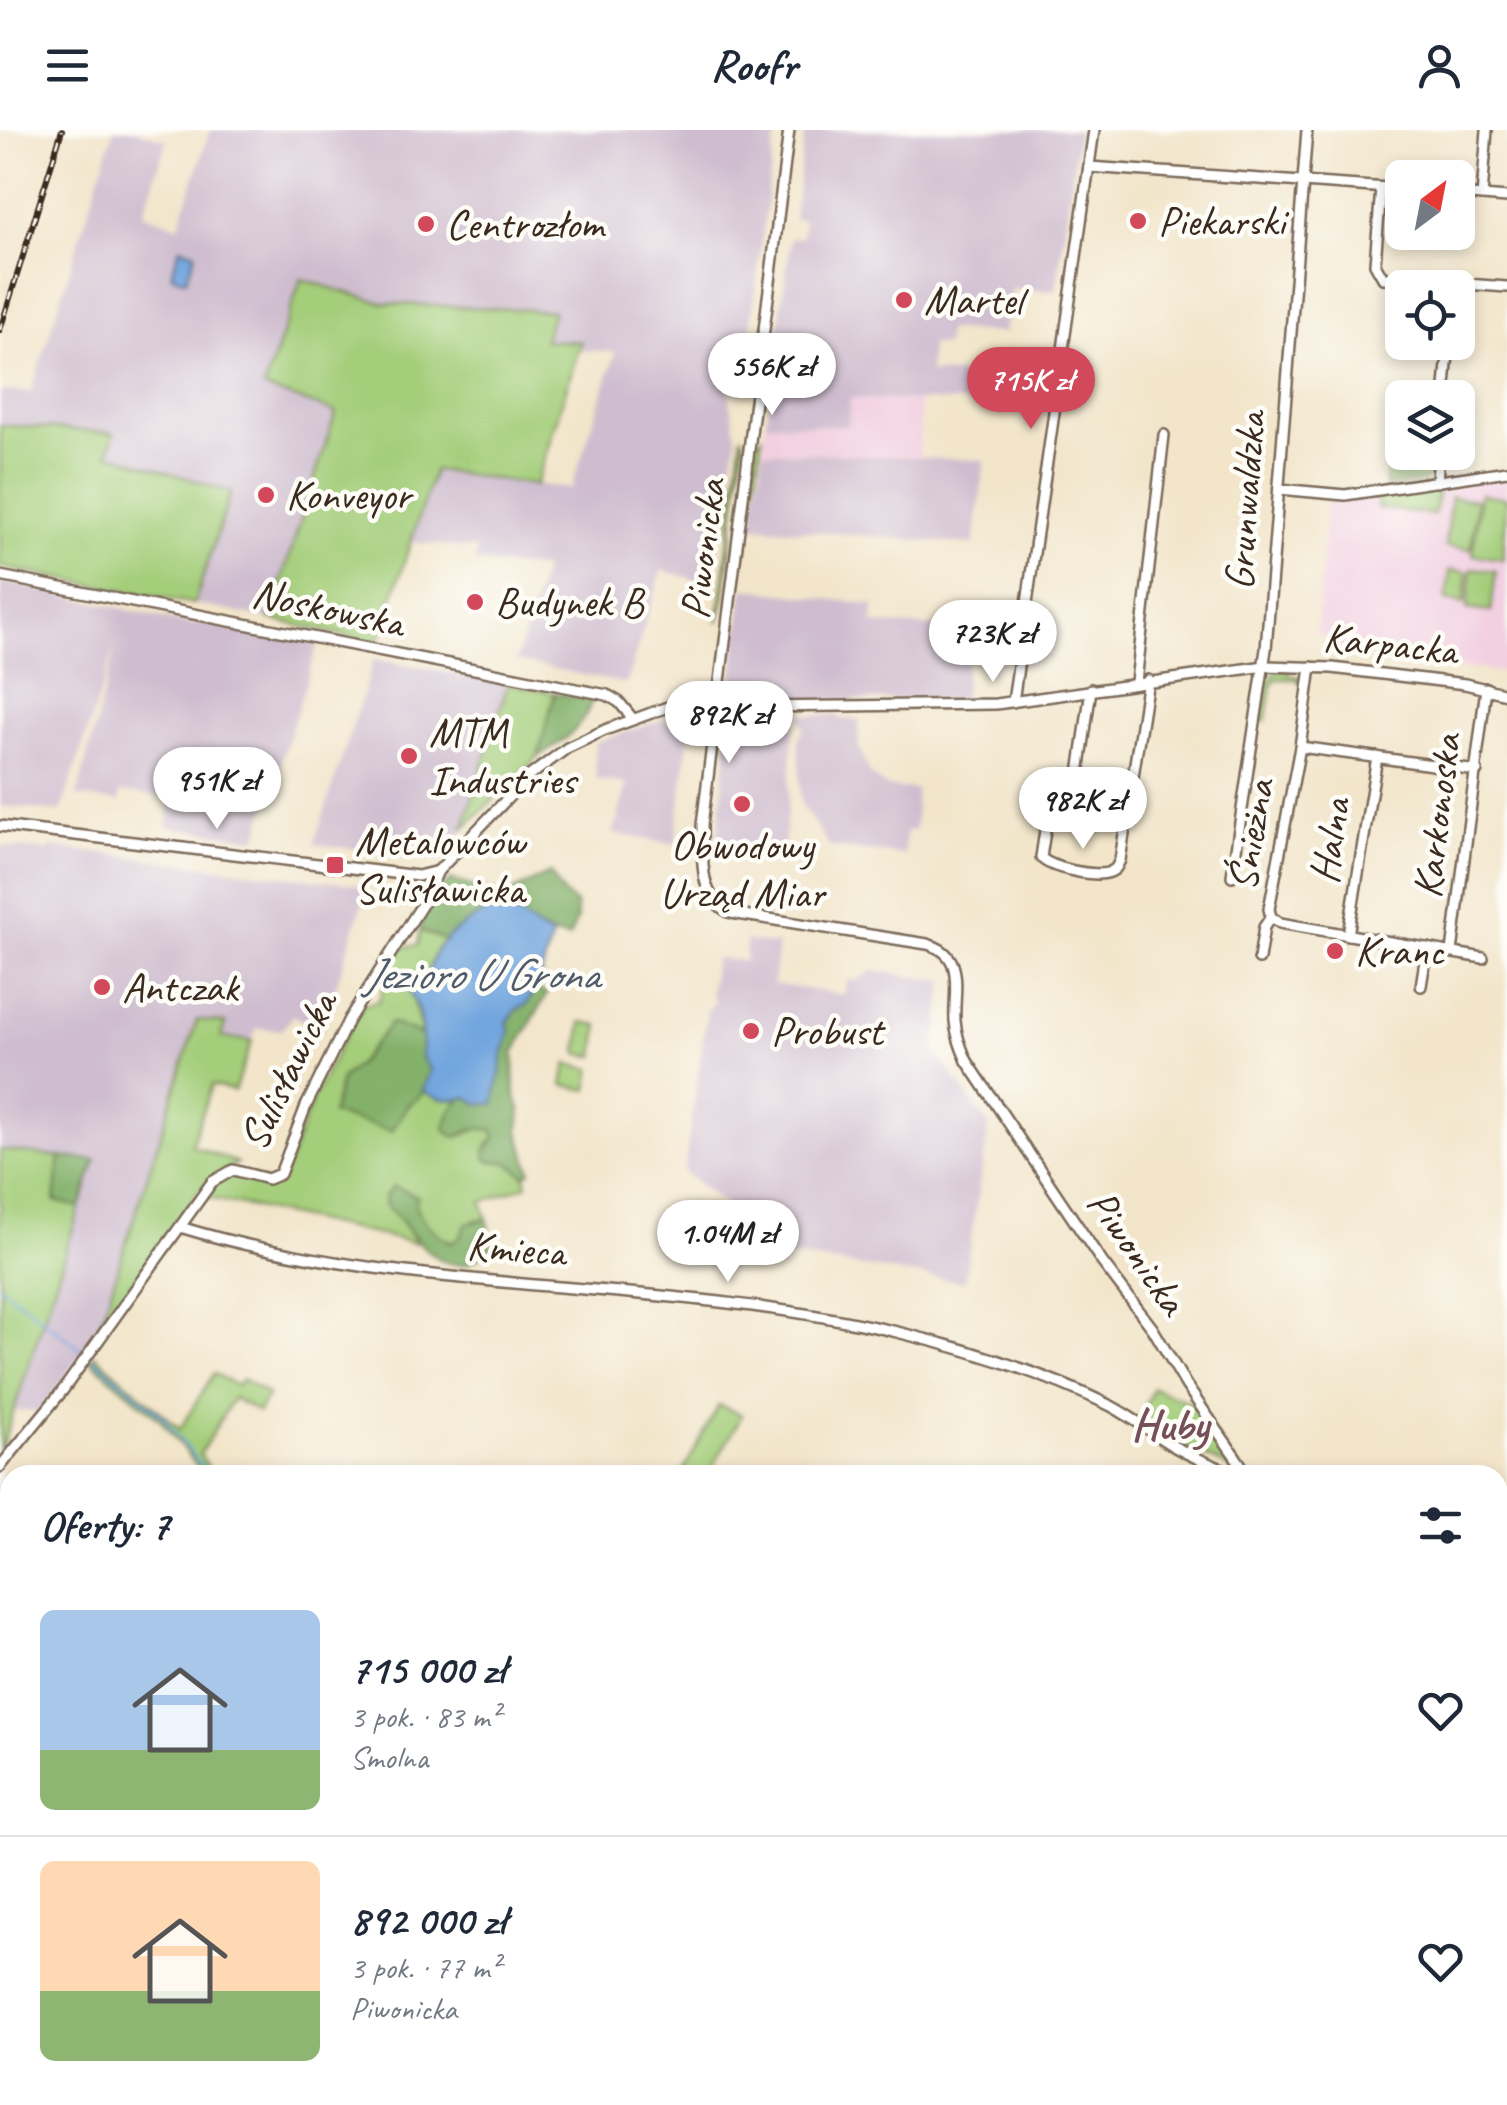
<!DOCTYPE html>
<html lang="pl">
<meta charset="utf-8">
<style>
body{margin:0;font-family:Caveat,sans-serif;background:#f2f2f3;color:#1f2937;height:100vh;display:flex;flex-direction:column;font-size:38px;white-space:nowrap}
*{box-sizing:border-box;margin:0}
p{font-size:32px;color:#747a83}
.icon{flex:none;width:55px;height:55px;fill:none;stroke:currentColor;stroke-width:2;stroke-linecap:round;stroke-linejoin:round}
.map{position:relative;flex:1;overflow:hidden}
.side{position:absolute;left:0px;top:1335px;width:1508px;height:640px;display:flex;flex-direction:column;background:#fff;border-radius:30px 30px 0 0;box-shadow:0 5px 15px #0003}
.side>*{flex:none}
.needle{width:65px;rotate:32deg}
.fabs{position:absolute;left:1385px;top:30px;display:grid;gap:20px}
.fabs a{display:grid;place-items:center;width:90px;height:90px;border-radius:15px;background:#fff;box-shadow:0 5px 15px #0003;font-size:50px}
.price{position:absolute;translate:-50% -85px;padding:0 22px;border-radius:35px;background:#fff;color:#222;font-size:32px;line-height:65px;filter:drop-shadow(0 2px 5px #0008)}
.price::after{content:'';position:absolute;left:50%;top:60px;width:30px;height:22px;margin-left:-15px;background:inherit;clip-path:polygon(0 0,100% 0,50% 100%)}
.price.on{background:#d1495b;color:#fff}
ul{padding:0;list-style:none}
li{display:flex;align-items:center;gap:30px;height:250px;padding:0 40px}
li+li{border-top:2px solid #e0e1e3}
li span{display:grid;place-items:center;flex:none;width:280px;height:200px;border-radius:15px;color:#555}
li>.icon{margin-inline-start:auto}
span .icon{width:120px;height:120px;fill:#fffc;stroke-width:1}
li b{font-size:42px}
h2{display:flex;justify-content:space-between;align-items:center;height:120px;padding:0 40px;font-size:42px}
header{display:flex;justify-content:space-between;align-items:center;height:130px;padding:0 40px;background:#fff;font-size:45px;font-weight:800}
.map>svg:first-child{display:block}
.built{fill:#f2cfe1}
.industrial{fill:#cfbdcf}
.green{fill:#a4ce7a;stroke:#707c4c;stroke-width:2.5}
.forest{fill:#83b16a;stroke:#5f6e44;stroke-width:2.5}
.water{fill:#72a6de;stroke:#56687e;stroke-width:2.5}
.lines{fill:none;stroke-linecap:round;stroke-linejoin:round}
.stream{stroke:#72a6de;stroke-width:2.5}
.minor-casing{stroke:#7b6b5a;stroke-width:14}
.minor{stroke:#fff;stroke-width:9}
.rail-casing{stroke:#3b2a1e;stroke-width:6}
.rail{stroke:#fdfcf7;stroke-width:2.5;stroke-dasharray:8;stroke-linecap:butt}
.poi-dot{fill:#d1495b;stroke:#fdfcf7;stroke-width:4}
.labels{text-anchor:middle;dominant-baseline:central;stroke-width:9;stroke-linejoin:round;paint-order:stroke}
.poi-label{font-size:42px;fill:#3b2a1e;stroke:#fdfcf7;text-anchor:start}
.street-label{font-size:42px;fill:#3b2a1e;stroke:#fdfcf7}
.water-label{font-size:45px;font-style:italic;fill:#515c6b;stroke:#fdfcf7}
.neighbourhood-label{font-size:45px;font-weight:bold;fill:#75505a;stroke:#fdfcf7}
</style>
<header><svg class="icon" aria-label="menu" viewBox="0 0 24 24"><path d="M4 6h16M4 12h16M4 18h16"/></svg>Roofr<svg class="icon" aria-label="person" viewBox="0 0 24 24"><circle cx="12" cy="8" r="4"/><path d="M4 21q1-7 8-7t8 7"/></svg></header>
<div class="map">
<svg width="1507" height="1975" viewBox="0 0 1507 1975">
<rect width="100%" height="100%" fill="#fdfcf7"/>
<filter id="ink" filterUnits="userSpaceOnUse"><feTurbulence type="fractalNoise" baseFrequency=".01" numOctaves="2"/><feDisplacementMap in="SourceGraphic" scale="20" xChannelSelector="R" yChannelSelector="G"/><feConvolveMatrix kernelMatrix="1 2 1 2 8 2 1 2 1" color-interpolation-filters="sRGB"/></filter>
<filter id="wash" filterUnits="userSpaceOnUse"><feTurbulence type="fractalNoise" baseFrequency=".0048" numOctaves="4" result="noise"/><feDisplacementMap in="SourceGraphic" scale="40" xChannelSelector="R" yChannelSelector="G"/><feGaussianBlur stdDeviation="2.25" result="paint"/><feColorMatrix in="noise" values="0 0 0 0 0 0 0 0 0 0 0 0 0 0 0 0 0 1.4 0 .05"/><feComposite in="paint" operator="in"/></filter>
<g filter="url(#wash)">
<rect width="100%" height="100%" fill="#f2e5ca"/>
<g class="built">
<polygon points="850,268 920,271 919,327 763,321 766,293 847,296"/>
<polygon points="1507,346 1507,534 1502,542 1330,520 1332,507 1316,504 1327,368 1342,370"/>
</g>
<g class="industrial">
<polygon points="114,0 134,0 167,10 143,84 179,95 210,0 776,0 748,217 731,216 725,239 737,309 710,454 662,440 626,554 516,531 544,439 474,432 477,419 411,412 434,340 571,359 616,222 580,220 580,212 544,210 552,181 383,173 301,150 264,257 337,281 269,489 194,474 230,361 108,323 113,303 0,295 0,261 34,262 32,259"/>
<polygon points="805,0 1078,0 1056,161 1012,159 1004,203 947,200 945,215 930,215 929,243 984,245 981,273 850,268 848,296 766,293 791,107 802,108 804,90 794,89"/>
<polygon points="763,321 985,330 974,415 752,396"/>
<polygon points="0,451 195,495 197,490 318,514 257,708 167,697 171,668 120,662 119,672 77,667 117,511 61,682 0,676"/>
<polygon points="744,458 874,475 873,494 970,498 963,569 758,571 743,567 732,556"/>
<polygon points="374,529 508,554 463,700 441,729 314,714"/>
<polygon points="740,584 783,583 795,587 783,731 716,719 730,596"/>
<polygon points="799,585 836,585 842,590 859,589 859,618 870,644 886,657 916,659 915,701 906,701 904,725 830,717 801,674 798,610 804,598"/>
<polygon points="658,591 678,593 689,606 675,714 613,704 627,654 596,649 595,613"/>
<polygon points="0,716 48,721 50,717 368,756 321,903 294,885 282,900 257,898 252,911 220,907 197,891 98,1201 39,1282 14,1281 95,1031 0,1020"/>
<polygon points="746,811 778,815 773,854 844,865 847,850 856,851 872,841 945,851 935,921 989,995 964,1152 789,1126 684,1042 707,881 715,871 710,864 715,828 745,831"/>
</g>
<g class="green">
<polygon points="301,149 383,173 553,181 544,210 581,212 536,355 434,340 378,513 269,489 336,282 264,258"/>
<polygon points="0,295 114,303 108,323 231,362 194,474 0,437"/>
<polygon points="742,305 744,312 724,470 718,493"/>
<polygon points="762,306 752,377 748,369 755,312"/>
<polygon points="1388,335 1395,335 1394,347 1422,343 1430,337 1430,346 1423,351 1385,356"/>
<polygon points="1444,354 1438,356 1434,385 1377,378 1378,365 1342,370 1325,368"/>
<polygon points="1480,364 1507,368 1503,429 1473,425"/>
<polygon points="1451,367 1477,370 1471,419 1445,416"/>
<polygon points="1472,438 1496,441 1491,482 1467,479"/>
<polygon points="1450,440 1468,442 1464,473 1446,470"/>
<polygon points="1277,540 1288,540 1288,543 1302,548 1301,555 1298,549 1276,549 1272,555 1266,591 1260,590 1267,552"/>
<polygon points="508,554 555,563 538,627 463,699"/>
<path d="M420,801l25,9 -9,10 -6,19 -11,12 -5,21 8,33 -31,-12 -32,40 -18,16 60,35 22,-23c12,7 25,11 38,7l-11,14 7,25c16,-3 18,-12 36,-7l2,9 -7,5 4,17 17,2 16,12 2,10 -45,17 5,17 -13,1 -18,22c-19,-2 -35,-21 -41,-38l-18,11 19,28 -211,-46 12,-15 16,-9 37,10 12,-4 32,-83 43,-84 6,-7 16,-4 9,-32 15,-22 15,-2z"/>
<polygon points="197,890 225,893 221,907 252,911 234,961 212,955 191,1015 237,1033 200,1059 98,1201"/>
<polygon points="582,892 599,895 595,926 578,924"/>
<polygon points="567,934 592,939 588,960 563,955"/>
<polygon points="0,1020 60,1027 55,1071 80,1077 0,1323"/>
<polygon points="95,1225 180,1299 214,1243 237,1256 242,1249 268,1265 258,1282 233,1268 200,1324 213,1345 204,1345 160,1289 90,1230"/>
<polygon points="1153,1258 1191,1273 1239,1339 1237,1342 1175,1312 1139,1288"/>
<polygon points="719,1275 742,1285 708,1345 681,1345"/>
<polygon points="286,1965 414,1965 445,1975 285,1975"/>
</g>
<g class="forest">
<path d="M555,563l37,7c-9,29 -29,41 -54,57z"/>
<path d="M550,743l13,21 13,10 1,14 -8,20c-24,-3 -62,-17 -55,-47z"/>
<path d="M451,750l49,15v12l-12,3 -43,30 -25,-9c0,-21 15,-38 31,-51z"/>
<polygon points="536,858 547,864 514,923 515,964 521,981 519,1002 531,1041 525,1045 509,1033 487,1030 485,1020 495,1009 493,1000 473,998 457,1007 449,1004 445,998 450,982 461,968 473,968 476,972 510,903 506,893 517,879 526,875"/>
<path d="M391,893l31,12 2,25 6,10c-2,14 -8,29 -22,34l-16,27 -60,-17 9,-35 18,-16z"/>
<polygon points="60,1027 96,1030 80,1077 55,1071"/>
<path d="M394,1056l24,11 -3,7c5,17 20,29 35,38l10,-4 6,-14 21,-5 5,28c-9,5 -18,16 -28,17 -36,5 -55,-41 -78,-58l-1,-10z"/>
</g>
<g class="water">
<polygon points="180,117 196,123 186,150 171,145"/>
<path d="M500,777c23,4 31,23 52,29l-14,49 -12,20 -9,4 -10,14 3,10 -6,18 -10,53h-14l-13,-7c-18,4 -27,4 -44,-6l7,-21 -9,-14c2,-16 1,-37 -5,-51 -4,-9 -8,-12 -9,-23l17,-4c7,-10 8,-21 14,-30 12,-16 43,-36 62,-41z"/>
</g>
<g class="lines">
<g class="stream">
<polyline points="0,1156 83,1221"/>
<polyline points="93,1228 162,1286 208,1345"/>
<polyline points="595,1965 601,1975"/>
</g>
</g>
</g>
<g filter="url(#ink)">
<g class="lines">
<g class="minor-casing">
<g id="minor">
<path d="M789,0l-87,695c1,31 -5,73 29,88l196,31c40,10 26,47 28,77 1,14 6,27 12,40l135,201 51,67 33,56 62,90"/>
<polyline points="1089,37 1402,59"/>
<polyline points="1381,58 1375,134 1383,148 1507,157"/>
<polyline points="1458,64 1507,68"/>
<polyline points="1482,66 1487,0"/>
<polyline points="1444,268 1449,212"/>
<polyline points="1437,352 1439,322"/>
<polyline points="1279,359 1345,365 1507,341"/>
<polyline points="0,446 607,565 619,572 633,589"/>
<polyline points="1311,537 1300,617 1269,779 1271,787 1280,793 1483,828"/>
<polyline points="1136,552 1164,305"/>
<path d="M1091,559l-13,92 -5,8 -24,16 -8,52c7,11 56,21 69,15 7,-3 7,-6 10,-12l28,-180"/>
<polyline points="1013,572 1094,0"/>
<polyline points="1300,617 1477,641"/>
<polyline points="0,696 418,746 438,741"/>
<polyline points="1232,746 1266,519 1307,0"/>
<polyline points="1348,805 1377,627"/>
<polyline points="1452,822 1486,558"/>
<polyline points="1259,829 1264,797 1271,787"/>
<polyline points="1421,856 1427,818"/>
<path d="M180,1097c232,71 482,49 717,105 74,18 147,41 214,74 23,12 42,28 64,41 20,11 41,20 62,28"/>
<polyline points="0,1337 63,1260 212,1052 233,1040 268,1049 280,1044 306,976 349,889 425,770 438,741 528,647 567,618 605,600 673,575 698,570 763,577 996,574 1265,536 1332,538 1465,554 1507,564"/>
<polyline points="1498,1588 1507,1585"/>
<polyline points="1079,1975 1085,1965"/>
</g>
</g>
<use href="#minor" class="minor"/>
<g class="rail-casing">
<g id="rail">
<polyline points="0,200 62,0"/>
<polyline points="1498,1658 1507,1652"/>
<polyline points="1147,1975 1153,1965"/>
</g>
</g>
<use href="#rail" class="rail"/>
</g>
</g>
<g class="poi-dot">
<circle cx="1138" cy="91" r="10"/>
<circle cx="426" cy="94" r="10"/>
<circle cx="904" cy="170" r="10"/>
<circle cx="266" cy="365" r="10"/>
<circle cx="475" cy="472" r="10"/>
<circle cx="409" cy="626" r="10"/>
<circle cx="742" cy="674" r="10"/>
<rect x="325" y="725" width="20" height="20" rx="5"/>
<circle cx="1335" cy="821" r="10"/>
<circle cx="102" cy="857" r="10"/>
<circle cx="751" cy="901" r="10"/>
</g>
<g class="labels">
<g class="poi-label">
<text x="1158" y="91">Piekarski</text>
<text x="446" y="94">Centrozłom</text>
<text x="924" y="170">Martel</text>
<text x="286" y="365">Konveyor</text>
<text x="495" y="472">Budynek B</text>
<text x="429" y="602">MTM<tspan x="429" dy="48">Industries</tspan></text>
<text x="355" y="711">Metalowców<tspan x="355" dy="48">Sulisławicka</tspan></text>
<text x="742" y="715" text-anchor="middle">Obwodowy<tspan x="742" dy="48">Urząd Miar</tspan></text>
<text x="1355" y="821">Kranc</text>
<text x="122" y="857">Antczak</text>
<text x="771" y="901">Probust</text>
</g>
<g class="street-label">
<text transform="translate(1245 371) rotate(-86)">Grunwaldzka</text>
<text transform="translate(703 419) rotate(-83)">Piwonicka</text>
<text transform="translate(328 478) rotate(12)">Noskowska</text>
<text transform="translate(1390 514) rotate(6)">Karpacka</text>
<text transform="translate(1437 686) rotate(-83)">Karkonoska</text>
<text transform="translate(1251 705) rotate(-80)">Śnieżna</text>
<text transform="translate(1330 711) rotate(-81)">Halna</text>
<text transform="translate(288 941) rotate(-64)">Sulisławicka</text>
<text transform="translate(516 1119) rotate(4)">Kmieca</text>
<text transform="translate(1137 1122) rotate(55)">Piwonicka</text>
</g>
<g class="water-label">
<text x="481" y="844">Jezioro U Grona</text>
</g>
<g class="neighbourhood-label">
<text x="1170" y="1294">Huby</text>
</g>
</g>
</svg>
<div class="fabs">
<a><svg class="needle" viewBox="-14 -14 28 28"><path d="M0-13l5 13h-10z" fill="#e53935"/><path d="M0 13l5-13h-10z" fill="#747a83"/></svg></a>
<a><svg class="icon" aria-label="locate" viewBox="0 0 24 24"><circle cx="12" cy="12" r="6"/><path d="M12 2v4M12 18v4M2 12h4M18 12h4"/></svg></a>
<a><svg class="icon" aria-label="layers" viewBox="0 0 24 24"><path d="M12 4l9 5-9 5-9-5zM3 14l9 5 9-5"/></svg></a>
</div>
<b class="price" style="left:772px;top:288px">556K zł</b>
<b class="price on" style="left:1031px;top:302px">715K zł</b>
<b class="price" style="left:993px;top:555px">723K zł</b>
<b class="price" style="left:729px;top:636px">892K zł</b>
<b class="price" style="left:217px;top:702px">951K zł</b>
<b class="price" style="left:1083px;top:722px">982K zł</b>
<b class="price" style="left:728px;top:1155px">1.04M zł</b>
<section class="side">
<h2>Oferty: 7<svg class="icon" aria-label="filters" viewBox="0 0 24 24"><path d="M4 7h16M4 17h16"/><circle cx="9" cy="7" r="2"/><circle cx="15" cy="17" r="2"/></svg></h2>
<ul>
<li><span style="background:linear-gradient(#a9c7e8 70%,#8fb573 0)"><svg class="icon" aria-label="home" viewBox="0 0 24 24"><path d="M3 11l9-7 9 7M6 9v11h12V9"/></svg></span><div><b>715 000 zł</b><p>3 pok. · 83 m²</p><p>Smolna</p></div><svg class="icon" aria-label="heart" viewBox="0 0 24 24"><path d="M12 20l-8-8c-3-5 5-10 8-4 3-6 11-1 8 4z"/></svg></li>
<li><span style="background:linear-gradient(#ffd9b3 65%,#8fb573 0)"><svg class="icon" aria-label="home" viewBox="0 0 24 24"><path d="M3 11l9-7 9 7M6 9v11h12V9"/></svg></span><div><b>892 000 zł</b><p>3 pok. · 77 m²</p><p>Piwonicka</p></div><svg class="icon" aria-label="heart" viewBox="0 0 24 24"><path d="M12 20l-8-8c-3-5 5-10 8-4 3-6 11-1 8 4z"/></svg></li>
</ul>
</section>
</div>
